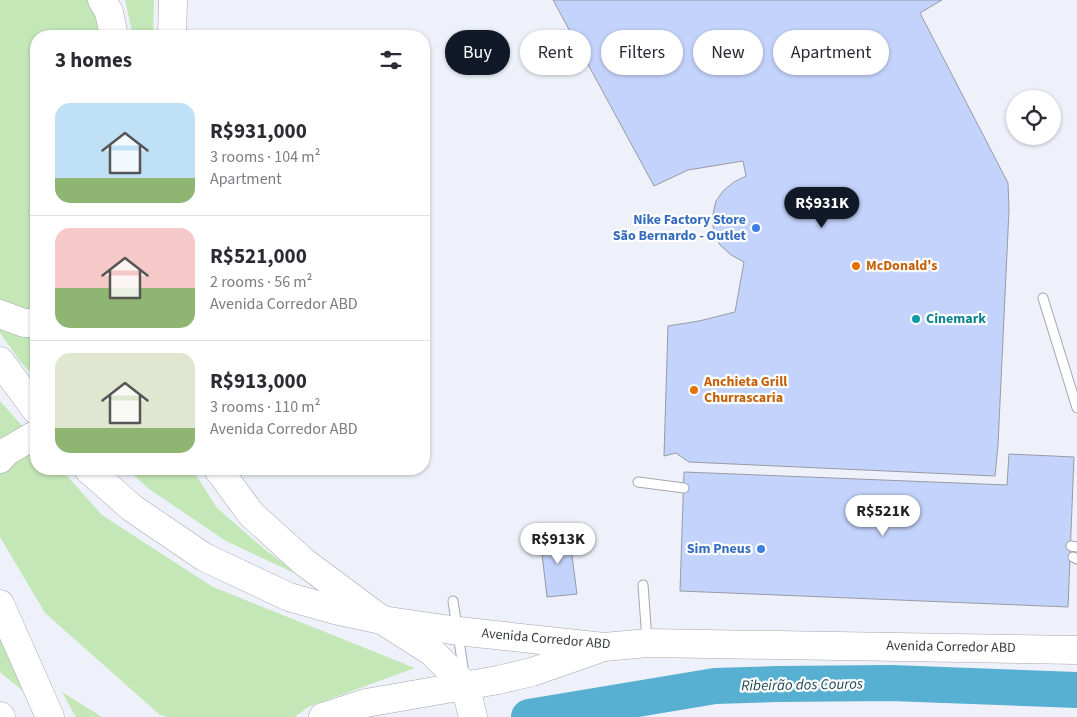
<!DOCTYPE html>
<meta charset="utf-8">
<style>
body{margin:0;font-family:"Source Sans 3",sans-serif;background:#f7f7f7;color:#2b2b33;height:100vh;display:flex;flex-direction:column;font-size:19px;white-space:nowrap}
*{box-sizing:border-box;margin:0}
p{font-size:16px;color:#7c7c81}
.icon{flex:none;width:28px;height:28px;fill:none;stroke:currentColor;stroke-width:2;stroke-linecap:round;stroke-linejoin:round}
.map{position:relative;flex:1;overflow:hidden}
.drawer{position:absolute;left:30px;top:30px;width:400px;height:445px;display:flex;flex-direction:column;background:#fff;border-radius:20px;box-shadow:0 1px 4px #0004}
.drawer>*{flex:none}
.top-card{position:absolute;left:445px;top:30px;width:475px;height:45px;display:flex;gap:10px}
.fabs{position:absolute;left:1006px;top:90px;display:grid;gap:10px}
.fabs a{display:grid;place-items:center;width:55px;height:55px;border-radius:50%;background:#fff;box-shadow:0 1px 4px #0004;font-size:25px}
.price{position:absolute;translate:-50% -42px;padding:0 11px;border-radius:18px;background:#fff;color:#222;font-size:16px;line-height:32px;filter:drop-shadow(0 1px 2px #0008)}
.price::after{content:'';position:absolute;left:50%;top:30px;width:15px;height:11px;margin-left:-8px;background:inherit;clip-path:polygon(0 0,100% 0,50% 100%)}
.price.on{background:#111827;color:#fff}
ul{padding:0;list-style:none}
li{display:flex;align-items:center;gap:15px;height:125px;padding:0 25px}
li+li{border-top:1px solid #e1e1e2}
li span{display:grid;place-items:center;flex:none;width:140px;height:100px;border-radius:15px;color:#555}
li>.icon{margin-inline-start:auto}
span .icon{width:60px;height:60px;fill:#fffc;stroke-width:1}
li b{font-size:21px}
h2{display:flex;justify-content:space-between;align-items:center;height:60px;padding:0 25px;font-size:21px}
.chip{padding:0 18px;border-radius:22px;background:#fff;box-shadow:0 1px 4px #0004;font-size:18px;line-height:45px}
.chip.on{background:#111827;color:#fff}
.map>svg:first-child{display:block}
.green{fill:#c4e7b7}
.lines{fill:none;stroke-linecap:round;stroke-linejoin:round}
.river{stroke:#57b0d1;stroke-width:36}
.building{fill:#c4d3fb;stroke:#989ba3}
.lane-casing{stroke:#a4a7af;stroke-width:11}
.primary-casing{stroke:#a4a7af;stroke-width:29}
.highway-casing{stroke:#a4a7af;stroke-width:29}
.lane{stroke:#fff;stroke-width:9}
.primary{stroke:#fff;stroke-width:28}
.highway{stroke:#fff;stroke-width:28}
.shop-dot{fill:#3f7fe0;stroke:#fff;stroke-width:2}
.food-dot{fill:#e8710a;stroke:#fff;stroke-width:2}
.culture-dot{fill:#0f9aa8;stroke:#fff;stroke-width:2}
.labels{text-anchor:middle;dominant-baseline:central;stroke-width:4.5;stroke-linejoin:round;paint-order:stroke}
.shop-label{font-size:14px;font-weight:bold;fill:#366cbe;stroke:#fff;text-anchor:end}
.food-label{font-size:14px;font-weight:bold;fill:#c56008;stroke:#fff;text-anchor:start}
.culture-label{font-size:14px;font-weight:bold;fill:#0d838f;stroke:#fff;text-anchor:start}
.street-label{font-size:14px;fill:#393b3e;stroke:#fff}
.water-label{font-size:15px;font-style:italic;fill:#1f4755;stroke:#fff}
</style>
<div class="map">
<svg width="1077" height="717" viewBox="0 0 1077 717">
<rect width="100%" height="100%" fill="#eef1fa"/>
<g class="green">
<polygon points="0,0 95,0 106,36 36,36 36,311 12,307 0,301"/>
<polygon points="125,0 154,0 153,36 133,36"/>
<polygon points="0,328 36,331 36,379 19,360 0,333"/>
<polygon points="0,401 36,441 36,469 61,469 102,515 213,587 415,668 308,707 295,717 167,717 160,715 45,613 0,537"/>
<polygon points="127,469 192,469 217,508 268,552 307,579 226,541 149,489"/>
<polygon points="0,631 35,701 0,672"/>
<polygon points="62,692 102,717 76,717"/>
</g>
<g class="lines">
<polyline class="river" points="529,717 715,686 777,684 891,683 1077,690"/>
</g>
<g class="building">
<polygon points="553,0 942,0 920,13 1008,183 1009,210 998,445 995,476 689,462 676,453 664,456 668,326 699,321 735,312 744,262 731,255 720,245 714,233 712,218 716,201 724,190 734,182 746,176 743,161 688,170 654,186"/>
<polygon points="1009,454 1074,457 1068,607 680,591 684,472 1007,485"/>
<polygon points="569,533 577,594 547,597 540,537"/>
</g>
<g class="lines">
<g class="lane-casing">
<g id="lane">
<polyline points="1043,298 1077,408"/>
<polyline points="638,482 684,488"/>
<polyline points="1071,546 1077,547"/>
<polyline points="1073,557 1077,559"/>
<polyline points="643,585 647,640"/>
<polyline points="453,601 464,674"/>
</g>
</g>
<g class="primary-casing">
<g id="primary">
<polyline points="0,604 50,717"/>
<polyline points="465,685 473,717"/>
</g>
</g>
<g class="highway-casing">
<g id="highway">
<polyline points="102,0 109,12 114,36"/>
<polyline points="172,36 173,0"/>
<polyline points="0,314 24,323 36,323"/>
<polyline points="0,361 36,410"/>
<polyline points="0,459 6,452 33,436 36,436"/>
<polyline points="88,469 132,508 204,557 289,597 335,610 382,620 458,631 604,647 648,643 1077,650"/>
<polyline points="218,469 251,514 304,562 382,620 432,652 465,685"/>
<polyline points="0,716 1,717"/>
<polyline points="323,717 366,703 498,680 532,672 598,649"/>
</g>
</g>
<use href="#lane" class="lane"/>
<use href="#primary" class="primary"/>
<use href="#highway" class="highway"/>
</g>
<g class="shop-dot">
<circle cx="756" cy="228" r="5"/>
<circle cx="761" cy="549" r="5"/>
</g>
<g class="food-dot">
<circle cx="856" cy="266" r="5"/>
<circle cx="694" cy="390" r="5"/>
</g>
<circle class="culture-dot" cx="916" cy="319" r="5"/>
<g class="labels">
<g class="shop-label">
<text x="746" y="220">Nike Factory Store<tspan x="746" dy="16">São Bernardo - Outlet</tspan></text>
<text x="751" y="549">Sim Pneus</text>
</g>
<g class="food-label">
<text x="866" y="266">McDonald's</text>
<text x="704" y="382">Anchieta Grill<tspan x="704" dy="16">Churrascaria</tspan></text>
</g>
<g class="culture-label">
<text x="926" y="319">Cinemark</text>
</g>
<g class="street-label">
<text transform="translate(546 639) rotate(5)">Avenida Corredor ABD</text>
<text transform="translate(951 647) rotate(1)">Avenida Corredor ABD</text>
</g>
<g class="water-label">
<text transform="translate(802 685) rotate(-1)">Ribeirão dos Couros</text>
</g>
</g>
</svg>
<div class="fabs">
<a><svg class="icon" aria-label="locate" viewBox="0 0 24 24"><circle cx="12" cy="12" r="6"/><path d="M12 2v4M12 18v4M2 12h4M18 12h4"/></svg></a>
</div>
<b class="price on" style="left:822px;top:229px">R$931K</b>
<b class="price" style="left:883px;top:537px">R$521K</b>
<b class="price" style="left:558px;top:565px">R$913K</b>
<div class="top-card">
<a class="chip on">Buy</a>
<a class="chip">Rent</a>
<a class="chip">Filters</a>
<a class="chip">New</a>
<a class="chip">Apartment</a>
</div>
<section class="drawer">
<h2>3 homes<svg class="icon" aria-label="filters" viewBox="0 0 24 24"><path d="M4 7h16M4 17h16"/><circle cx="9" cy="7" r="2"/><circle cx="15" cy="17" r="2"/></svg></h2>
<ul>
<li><span style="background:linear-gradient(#bfe0f5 75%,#8fb573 0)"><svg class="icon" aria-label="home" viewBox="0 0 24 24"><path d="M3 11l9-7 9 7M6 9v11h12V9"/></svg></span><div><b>R$931,000</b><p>3 rooms · 104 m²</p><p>Apartment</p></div></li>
<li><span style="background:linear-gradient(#f6c9c9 60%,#8fb573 0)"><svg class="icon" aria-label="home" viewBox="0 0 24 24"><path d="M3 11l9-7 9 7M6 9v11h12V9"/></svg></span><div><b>R$521,000</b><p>2 rooms · 56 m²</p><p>Avenida Corredor ABD</p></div></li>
<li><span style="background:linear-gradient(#dfe7d0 75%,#8fb573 0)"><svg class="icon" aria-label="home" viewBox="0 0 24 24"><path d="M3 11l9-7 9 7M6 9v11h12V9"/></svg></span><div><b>R$913,000</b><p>3 rooms · 110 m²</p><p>Avenida Corredor ABD</p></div></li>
</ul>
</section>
</div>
